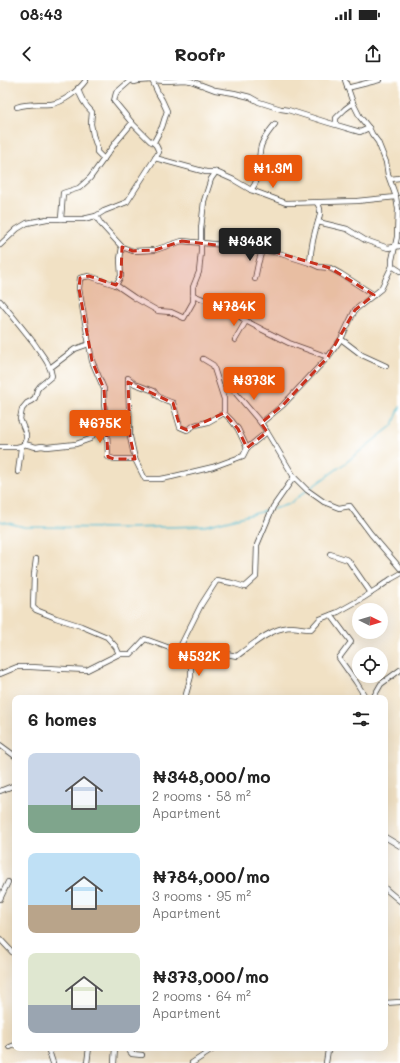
<!DOCTYPE html>
<meta charset="utf-8">
<style>
body{margin:0;font-family:Mali,sans-serif;background:#f2f2f2;color:#222;height:100vh;display:flex;flex-direction:column;font-size:15px;white-space:nowrap}
*{box-sizing:border-box;margin:0}
p{font-size:13px;color:#767676}
.icon{flex:none;width:22px;height:22px;fill:none;stroke:currentColor;stroke-width:2;stroke-linecap:round;stroke-linejoin:round}
.map{position:relative;flex:1;overflow:hidden}
.details{position:absolute;left:12px;top:615px;width:376px;height:356px;display:flex;flex-direction:column;background:#fff;border-radius:8px;box-shadow:0 4px 16px #0002}
.details>*{flex:none}
.needle{width:26px;rotate:95deg}
.tools{position:absolute;left:352px;top:523px;display:grid;gap:8px}
.tools a{display:grid;place-items:center;width:36px;height:36px;border-radius:50%;background:#fff;box-shadow:0 4px 16px #0002;font-size:20px}
.price{position:absolute;translate:-50% -34px;padding:0 9px;border-radius:4px;background:#ea580c;color:#fff;font-size:13px;line-height:26px;filter:drop-shadow(0 1px 2px #0008)}
.price::after{content:'';position:absolute;left:50%;top:24px;width:12px;height:9px;margin-left:-6px;background:inherit;clip-path:polygon(0 0,100% 0,50% 100%)}
.price.on{background:#222;color:#fff}
ul{padding:0;list-style:none}
li{display:flex;align-items:center;gap:12px;height:100px;padding:0 16px}
li span{display:grid;place-items:center;flex:none;width:112px;height:80px;border-radius:8px;color:#555}
li>.icon{margin-inline-start:auto}
span .icon{width:48px;height:48px;fill:#fffc;stroke-width:1}
li b{font-size:17px}
h2{display:flex;justify-content:space-between;align-items:center;height:48px;padding:0 16px;font-size:17px}
.status{display:flex;justify-content:space-between;align-items:center;height:28px;padding:0 20px;background:#fff;direction:ltr}
.status svg{height:11px;fill:currentColor}
header{display:flex;justify-content:space-between;align-items:center;height:52px;padding:0 16px;background:#fff;font-size:18px;font-weight:700}
.map>svg:first-child{display:block}
.lines{fill:none;stroke-linecap:round;stroke-linejoin:round}
.stream{stroke:#52bbcf;stroke-width:1.5}
.street-casing{stroke:#3c3a35;stroke-width:6}
.street{stroke:#fff;stroke-width:4.5}
.marked{fill:#c8321e;fill-opacity:0.2;stroke:#c8321e;stroke-width:3;stroke-dasharray:8 5;stroke-linejoin:round}
</style>
<div class="status"><b>08:43</b><svg viewBox="0 0 49 12"><path d="M0 12V9h3v3zM5 12V6h3v6zM10 12V3h3v9zM15 12V0h3v12zM26 1h20v11H26zM47 4h2v5h-2z"/></svg></div>
<header><svg class="icon" aria-label="back" viewBox="0 0 24 24"><path d="M15 5l-7 7 7 7"/></svg>Roofr<svg class="icon" aria-label="share" viewBox="0 0 24 24"><path d="M12 15V3M7 8l5-5 5 5M5 13v7h14v-7"/></svg></header>
<div class="map">
<svg width="400" height="983" viewBox="0 0 400 983">
<rect width="100%" height="100%" fill="#fff"/>
<filter id="ink" filterUnits="userSpaceOnUse"><feTurbulence type="fractalNoise" baseFrequency=".025" numOctaves="2"/><feDisplacementMap in="SourceGraphic" scale="8" xChannelSelector="R" yChannelSelector="G"/><feConvolveMatrix kernelMatrix="1 2 1 2 8 2 1 2 1" color-interpolation-filters="sRGB"/></filter>
<filter id="wash" filterUnits="userSpaceOnUse"><feTurbulence type="fractalNoise" baseFrequency=".012" numOctaves="4" result="noise"/><feDisplacementMap in="SourceGraphic" scale="16" xChannelSelector="R" yChannelSelector="G"/><feGaussianBlur stdDeviation="0.9" result="paint"/><feColorMatrix in="noise" values="0 0 0 0 0 0 0 0 0 0 0 0 0 0 0 0 0 1.4 0 .05"/><feComposite in="paint" operator="in"/></filter>
<g filter="url(#wash)">
<rect width="100%" height="100%" fill="#f1e1c4"/>
<g class="lines">
<g class="stream">
<polyline points="309,409 344,384 393,345 400,327"/>
<polyline points="273,429 289,424 306,411"/>
<polyline points="0,441 24,447 127,448 205,446 269,430"/>
</g>
</g>
</g>
<g filter="url(#ink)">
<g class="lines">
<g class="street-casing">
<g id="street">
<polyline points="132,0 134,2 138,1 152,0 158,13 162,20 167,31 162,47 154,62"/>
<polyline points="152,0 166,1 185,0 191,1 215,10 234,13 250,17 259,22 281,29 288,30 326,42 360,52 369,48"/>
<path d="M78,8c2,10 7,17 14,24l-1,12 2,11 4,12v5l7,7"/>
<polyline points="347,8 379,0"/>
<path d="M17,27c12,-4 21,-2 34,-3 12,-1 28,-14 35,-24"/>
<polyline points="336,44 336,38 345,29 353,23"/>
<polyline points="155,78 206,92 216,92 234,100 251,110 286,123 357,121 396,117"/>
<polyline points="390,99 400,98"/>
<path d="M251,110c11,-13 6,-29 10,-44 3,-9 8,-14 14,-22"/>
<path d="M317,123c5,6 3,12 1,19l29,7 18,11 23,8 12,-2"/>
<polyline points="96,136 101,144 122,167 133,171 155,170 182,161 234,166 275,172 310,183 319,187 330,188 341,194 374,215"/>
<polyline points="61,139 63,113 79,108 90,98 116,62 132,43"/>
<path d="M0,165l17,-16 10,-6 20,-4h36l13,-3 8,-5 23,-9 32,-50c-2,-5 -3,-9 -9,-11l-18,-18 -18,-22 2,-8 15,-13"/>
<path d="M310,183c1,-15 3,-27 8,-41"/>
<polyline points="392,186 400,191"/>
<polyline points="255,199 258,184 262,170"/>
<polyline points="116,205 135,218 158,231 171,232 184,238 193,222 193,207 199,192 201,172 201,149 204,121 211,99 216,92"/>
<polyline points="193,215 232,231 246,241 263,250 289,263 328,277"/>
<path d="M0,221c12,14 23,28 34,42 7,11 16,20 18,33l-12,10 -3,4 -2,8 -4,3 -4,2 -5,6 -2,10 6,15v5l-2,5 -3,2 -4,1h-17"/>
<polyline points="341,259 362,275 386,286"/>
<polyline points="235,260 246,241"/>
<polyline points="89,264 92,281 104,309 104,324 107,347 108,377 114,379 135,379 145,399 161,399 171,397 213,387 243,376 247,368 267,352 261,343 283,325 328,277 341,259 355,230 381,209 392,186 392,180 397,157 398,129 396,117 388,95 386,82 378,62 372,54 369,48 360,37 353,23 345,0"/>
<polyline points="50,288 75,269 89,264 79,209 80,198 89,196 116,205 121,196 120,179 122,167"/>
<polyline points="234,311 261,343"/>
<polyline points="224,333 232,341 238,349 247,368"/>
<polyline points="267,352 294,397 307,410 324,422 339,428 350,426 371,454 400,488"/>
<path d="M135,379l-5,-22 -2,-59 7,6 19,7c4,8 12,9 19,12l7,24 7,3 8,-5 13,-3 16,-9v-14l-11,-34 -10,-6"/>
<polyline points="18,392 21,368 24,364 36,367 42,366 47,367 76,364 90,359 95,352 107,347"/>
<polyline points="330,474 348,480 371,513"/>
<polyline points="36,479 34,495 33,527 36,530 56,538 81,546 107,557 116,567 119,574"/>
<polyline points="331,535 351,562 339,578 356,602 366,618"/>
<polyline points="178,571 201,525 217,500 232,503 245,507 256,497 257,465 273,427 294,397"/>
<path d="M0,594l17,-7h14l34,2 22,1 32,-16h12l14,-15 33,12h32l27,5c15,-11 33,-27 52,-29 7,0 15,2 22,2l9,-10 18,-7 25,-14 14,-9 14,-10 9,-5"/>
<polyline points="185,618 191,596 191,582 196,571"/>
<polyline points="373,618 381,604 400,590"/>
<polyline points="0,665 15,676"/>
<polyline points="0,711 15,705"/>
<polyline points="385,757 400,766"/>
<polyline points="385,808 388,811 400,821"/>
<polyline points="0,819 8,802"/>
<polyline points="0,859 15,875"/>
<polyline points="385,923 400,922"/>
<polyline points="10,967 15,965"/>
<polyline points="48,968 53,983"/>
<polyline points="127,968 132,974 142,975"/>
<polyline points="87,983 89,968"/>
<polyline points="114,983 115,968"/>
<polyline points="192,983 215,968"/>
<polyline points="326,983 328,970 331,968"/>
</g>
</g>
<use href="#street" class="street"/>
</g>
</g>
<path class="marked" d="M182,161l93,11 55,16 44,27 -19,15 -27,47 -45,48 -22,18 6,9 -20,16 -9,-19 -14,-16 -37,17 -7,-3 -7,-24 -45,-21 2,55 5,22h-21l-6,-2 -4,-68 -12,-28 -13,-72 1,-11 9,-2 27,9 5,-9 1,-29 11,4 22,-1z"/>
</svg>
<div class="tools">
<a><svg class="needle" viewBox="-14 -14 28 28"><path d="M0-13l5 13h-10z" fill="#e53935"/><path d="M0 13l5-13h-10z" fill="#767676"/></svg></a>
<a><svg class="icon" aria-label="locate" viewBox="0 0 24 24"><circle cx="12" cy="12" r="6"/><path d="M12 2v4M12 18v4M2 12h4M18 12h4"/></svg></a>
</div>
<b class="price" style="left:273px;top:109px">₦1.3M</b>
<b class="price on" style="left:250px;top:182px">₦348K</b>
<b class="price" style="left:234px;top:247px">₦784K</b>
<b class="price" style="left:254px;top:321px">₦373K</b>
<b class="price" style="left:100px;top:364px">₦675K</b>
<b class="price" style="left:199px;top:597px">₦532K</b>
<section class="details">
<h2>6 homes<svg class="icon" aria-label="filters" viewBox="0 0 24 24"><path d="M4 7h16M4 17h16"/><circle cx="9" cy="7" r="2"/><circle cx="15" cy="17" r="2"/></svg></h2>
<ul>
<li><span style="background:linear-gradient(#c9d6e8 65%,#7fa58c 0)"><svg class="icon" aria-label="home" viewBox="0 0 24 24"><path d="M3 11l9-7 9 7M6 9v11h12V9"/></svg></span><div><b>₦348,000/mo</b><p>2 rooms · 58 m²</p><p>Apartment</p></div></li>
<li><span style="background:linear-gradient(#bfe0f5 65%,#b9a48a 0)"><svg class="icon" aria-label="home" viewBox="0 0 24 24"><path d="M3 11l9-7 9 7M6 9v11h12V9"/></svg></span><div><b>₦784,000/mo</b><p>3 rooms · 95 m²</p><p>Apartment</p></div></li>
<li><span style="background:linear-gradient(#dfe7d0 65%,#9aa5b1 0)"><svg class="icon" aria-label="home" viewBox="0 0 24 24"><path d="M3 11l9-7 9 7M6 9v11h12V9"/></svg></span><div><b>₦373,000/mo</b><p>2 rooms · 64 m²</p><p>Apartment</p></div></li>
</ul>
</section>
</div>
